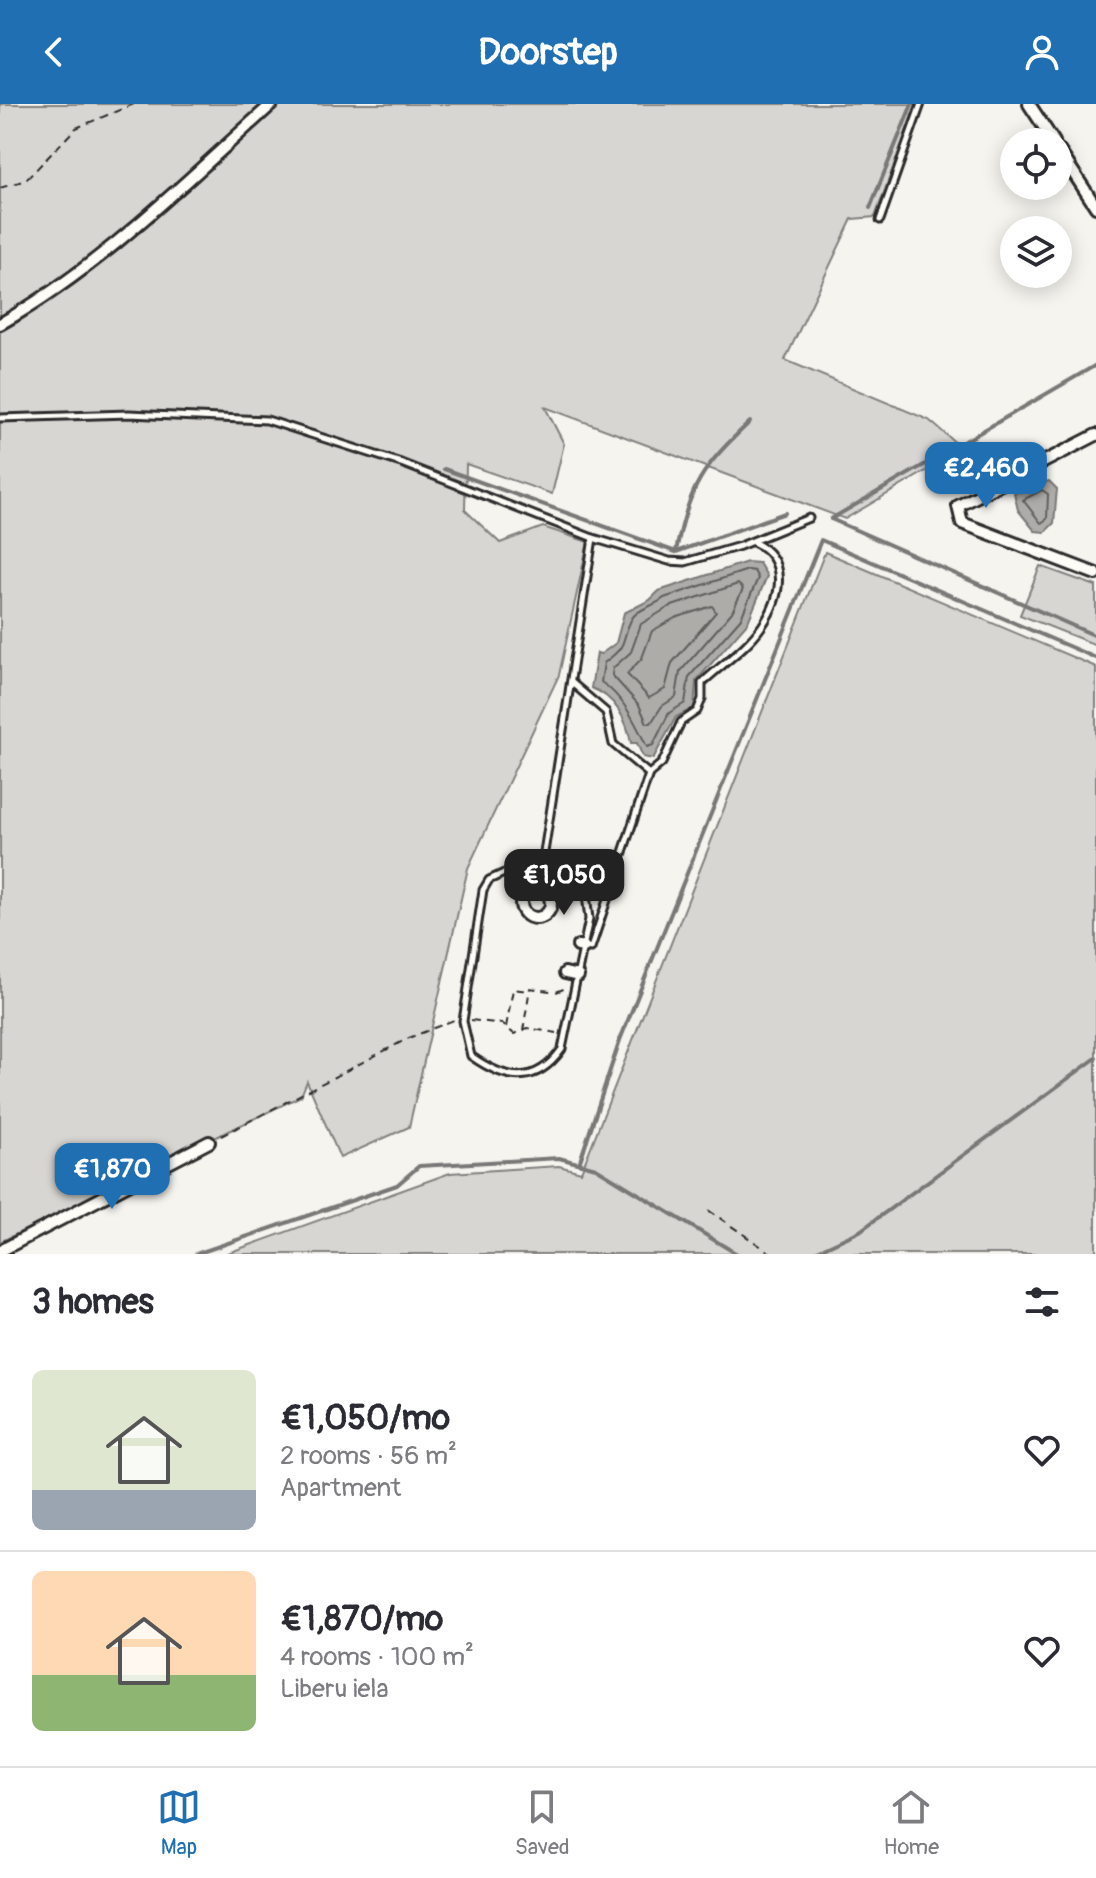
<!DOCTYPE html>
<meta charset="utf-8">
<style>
body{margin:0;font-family:Pangolin,sans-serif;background:#f7f7f7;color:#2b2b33;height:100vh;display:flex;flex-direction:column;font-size:30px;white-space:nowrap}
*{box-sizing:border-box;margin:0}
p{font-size:26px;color:#7c7c81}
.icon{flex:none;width:44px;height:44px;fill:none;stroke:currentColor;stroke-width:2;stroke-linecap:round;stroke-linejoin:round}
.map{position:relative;height:1150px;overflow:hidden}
.drawer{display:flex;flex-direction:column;background:#fff;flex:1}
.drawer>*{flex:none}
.controls{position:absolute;left:1000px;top:24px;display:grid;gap:16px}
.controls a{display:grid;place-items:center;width:72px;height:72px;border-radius:50%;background:#fff;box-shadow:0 4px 20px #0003;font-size:40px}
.price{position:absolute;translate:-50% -68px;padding:0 18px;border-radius:16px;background:#1f6fb2;color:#fff;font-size:26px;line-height:52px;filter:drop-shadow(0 2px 4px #0008)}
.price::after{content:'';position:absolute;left:50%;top:48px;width:24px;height:18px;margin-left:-12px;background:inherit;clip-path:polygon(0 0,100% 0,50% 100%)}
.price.selected{background:#222;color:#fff}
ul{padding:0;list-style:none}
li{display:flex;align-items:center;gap:24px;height:200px;padding:0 32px}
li+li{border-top:2px solid #e1e1e2}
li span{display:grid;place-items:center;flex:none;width:224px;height:160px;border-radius:12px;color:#555}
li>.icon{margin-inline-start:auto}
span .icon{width:96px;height:96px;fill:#fffc;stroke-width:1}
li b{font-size:34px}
h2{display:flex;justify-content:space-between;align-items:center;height:96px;padding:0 32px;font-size:34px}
header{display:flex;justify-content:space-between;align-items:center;height:104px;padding:0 32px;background:#1f6fb2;color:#fff;font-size:36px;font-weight:700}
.tab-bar{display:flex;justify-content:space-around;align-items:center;height:112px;border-top:2px solid #e1e1e2;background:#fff;font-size:22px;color:#7c7c81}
.tab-bar a{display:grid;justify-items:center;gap:4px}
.tab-bar .selected{color:#1f6fb2}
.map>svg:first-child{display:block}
.green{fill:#d7d6d2;stroke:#81807e;stroke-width:2}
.water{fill:#adaca9;stroke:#797877;stroke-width:2}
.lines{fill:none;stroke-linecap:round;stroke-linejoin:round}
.shore{stroke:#5f5f5d;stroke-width:2}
.stream{stroke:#797877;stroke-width:4}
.lane-casing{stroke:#2b2b2b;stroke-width:11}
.street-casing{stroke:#2b2b2b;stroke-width:16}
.path{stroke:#2b2b2b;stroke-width:2;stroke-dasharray:8 6;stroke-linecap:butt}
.lane{stroke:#fdfcf7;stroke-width:5}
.street{stroke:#fdfcf7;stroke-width:10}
</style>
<header><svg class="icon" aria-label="back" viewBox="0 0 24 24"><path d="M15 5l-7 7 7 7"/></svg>Doorstep<svg class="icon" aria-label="person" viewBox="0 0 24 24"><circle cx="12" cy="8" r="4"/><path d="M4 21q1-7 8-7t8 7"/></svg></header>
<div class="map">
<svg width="1096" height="1150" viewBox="0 0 1096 1150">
<rect width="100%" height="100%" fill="#f5f4ef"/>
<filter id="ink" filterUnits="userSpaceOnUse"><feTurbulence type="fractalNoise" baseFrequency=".0125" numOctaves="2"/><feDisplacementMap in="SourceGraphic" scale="16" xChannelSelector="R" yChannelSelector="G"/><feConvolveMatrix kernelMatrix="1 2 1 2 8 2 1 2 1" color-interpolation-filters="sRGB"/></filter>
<g filter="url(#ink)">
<g class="green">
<polygon points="0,0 916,0 875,113 852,115 785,256 929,316 963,345 845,415 545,303 564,340 552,390 466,360 465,406 500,439 543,423 588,438 559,571 468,764 409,1023 340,1054 307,977 301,992 0,1138"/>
<polygon points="825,448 1096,563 1096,1150 225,1150 450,1069 559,1062 581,1068"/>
<polygon points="1040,462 1096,482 1096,541 1020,511"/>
</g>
<g class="water">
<polygon points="1049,377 1057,385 1054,419 1045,428 1035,427 1018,406 1014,389"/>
<path d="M747,458l12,1 8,13 -19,46 -52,59 -2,27 -18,9 -23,42 -10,-2 -6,-14h-6c-4,-23 -16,-47 -40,-55l6,-35 4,1 15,-11 8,-30 26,-13 9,-9z"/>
</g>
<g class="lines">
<g class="shore">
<polygon points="1042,386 1048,390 1047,415 1041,419 1023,396"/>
<path d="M748,466l6,1 4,7 -17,40 -52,59 -4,26 -16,10 -16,32 -6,2c-11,-23 -23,-50 -46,-65l3,-19c27,-21 15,-19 27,-43 5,-11 24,-14 33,-22z"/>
<polygon points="738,480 743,485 732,508 680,568 676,593 662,602 651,619 647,619 639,601 612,571 613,564 631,548 641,520 669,503"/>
<polygon points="712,502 716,508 672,559 665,585 649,594 627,570 642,554 652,527 675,514"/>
</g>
<g class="stream">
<polyline points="870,104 912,0"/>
<polyline points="444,365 676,448 785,409"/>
<polyline points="831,415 1096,261"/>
<polyline points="831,415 1096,532"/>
<path d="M676,447c14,-66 26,-84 74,-129"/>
<polyline points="579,1060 620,936 821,436 1096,554"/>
<polyline points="196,1150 397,1081 419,1062 559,1054 596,1064 737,1150"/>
<polyline points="811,1150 860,1127 1096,954"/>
</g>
<g class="lane-casing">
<g id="lane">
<polyline points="880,116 921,0"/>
<polyline points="0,314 129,310 267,316 401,359 593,434 669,457 685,458 740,442 809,414"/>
<polyline points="572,579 606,608 613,640 649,670 591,844 585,843"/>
<path d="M649,670l13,-11 19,-41 16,-11 5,-12v-16c19,-18 45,-35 60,-57 20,-29 27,-68 -9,-84"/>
<path d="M504,769l67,10 15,12 3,24 -27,130c-27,38 -57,31 -91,7l-8,-35 20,-131 6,-10z"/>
<polyline points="540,774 593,434"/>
</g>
</g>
<g class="street-casing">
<g id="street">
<polyline points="1029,0 1054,38"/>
<polyline points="1058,45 1096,103"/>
<path d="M0,220c101,-57 186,-143 272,-220"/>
<polyline points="1096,331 958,402 962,419 1096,470"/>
<circle cx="536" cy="799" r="15"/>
<polyline points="578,842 584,843"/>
<polyline points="565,869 578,872"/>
<polyline points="0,1147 209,1038"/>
</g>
</g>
<g class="path">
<polyline points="0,84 26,76 76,24 134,0"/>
<polyline points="471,916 502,920 514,930 527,924 557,929"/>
<polyline points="506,923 513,885 528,887"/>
<polyline points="523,927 530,884 556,888 566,884"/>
<polyline points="221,1032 409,934 454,916"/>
<polyline points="708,1106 772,1150"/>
</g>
<use href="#lane" class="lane"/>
<use href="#street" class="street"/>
</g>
</g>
</svg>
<div class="controls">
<a><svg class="icon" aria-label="locate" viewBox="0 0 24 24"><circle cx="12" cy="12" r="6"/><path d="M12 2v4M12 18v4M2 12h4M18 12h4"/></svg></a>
<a><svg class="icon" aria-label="layers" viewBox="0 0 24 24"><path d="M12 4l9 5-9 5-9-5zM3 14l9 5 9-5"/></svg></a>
</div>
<b class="price" style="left:986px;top:406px">€2,460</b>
<b class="price selected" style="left:564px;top:813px">€1,050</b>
<b class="price" style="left:112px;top:1107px">€1,870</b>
</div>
<section class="drawer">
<h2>3 homes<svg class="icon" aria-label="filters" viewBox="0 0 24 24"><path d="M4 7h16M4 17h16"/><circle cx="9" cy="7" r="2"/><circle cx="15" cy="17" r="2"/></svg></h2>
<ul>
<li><span style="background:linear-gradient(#dfe7d0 75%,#9aa5b1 0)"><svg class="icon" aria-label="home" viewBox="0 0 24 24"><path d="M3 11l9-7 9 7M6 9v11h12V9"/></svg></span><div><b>€1,050/mo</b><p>2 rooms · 56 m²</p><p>Apartment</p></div><svg class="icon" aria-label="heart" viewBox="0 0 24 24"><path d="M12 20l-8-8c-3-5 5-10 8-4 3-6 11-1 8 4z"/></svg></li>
<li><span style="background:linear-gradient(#ffd9b3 65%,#8fb573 0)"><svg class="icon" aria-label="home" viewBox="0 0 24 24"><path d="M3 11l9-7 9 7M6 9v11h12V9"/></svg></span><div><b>€1,870/mo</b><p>4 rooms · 100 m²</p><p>Liberu iela</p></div><svg class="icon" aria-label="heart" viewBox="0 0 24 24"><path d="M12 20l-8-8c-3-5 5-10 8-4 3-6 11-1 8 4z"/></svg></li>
</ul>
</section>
<nav class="tab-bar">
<a class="selected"><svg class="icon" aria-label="map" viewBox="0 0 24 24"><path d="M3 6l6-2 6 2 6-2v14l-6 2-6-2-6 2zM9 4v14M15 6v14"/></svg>Map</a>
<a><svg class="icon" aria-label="saved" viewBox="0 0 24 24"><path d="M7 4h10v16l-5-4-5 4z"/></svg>Saved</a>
<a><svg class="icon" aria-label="home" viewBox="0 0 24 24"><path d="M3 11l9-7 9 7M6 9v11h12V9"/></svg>Home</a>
</nav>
